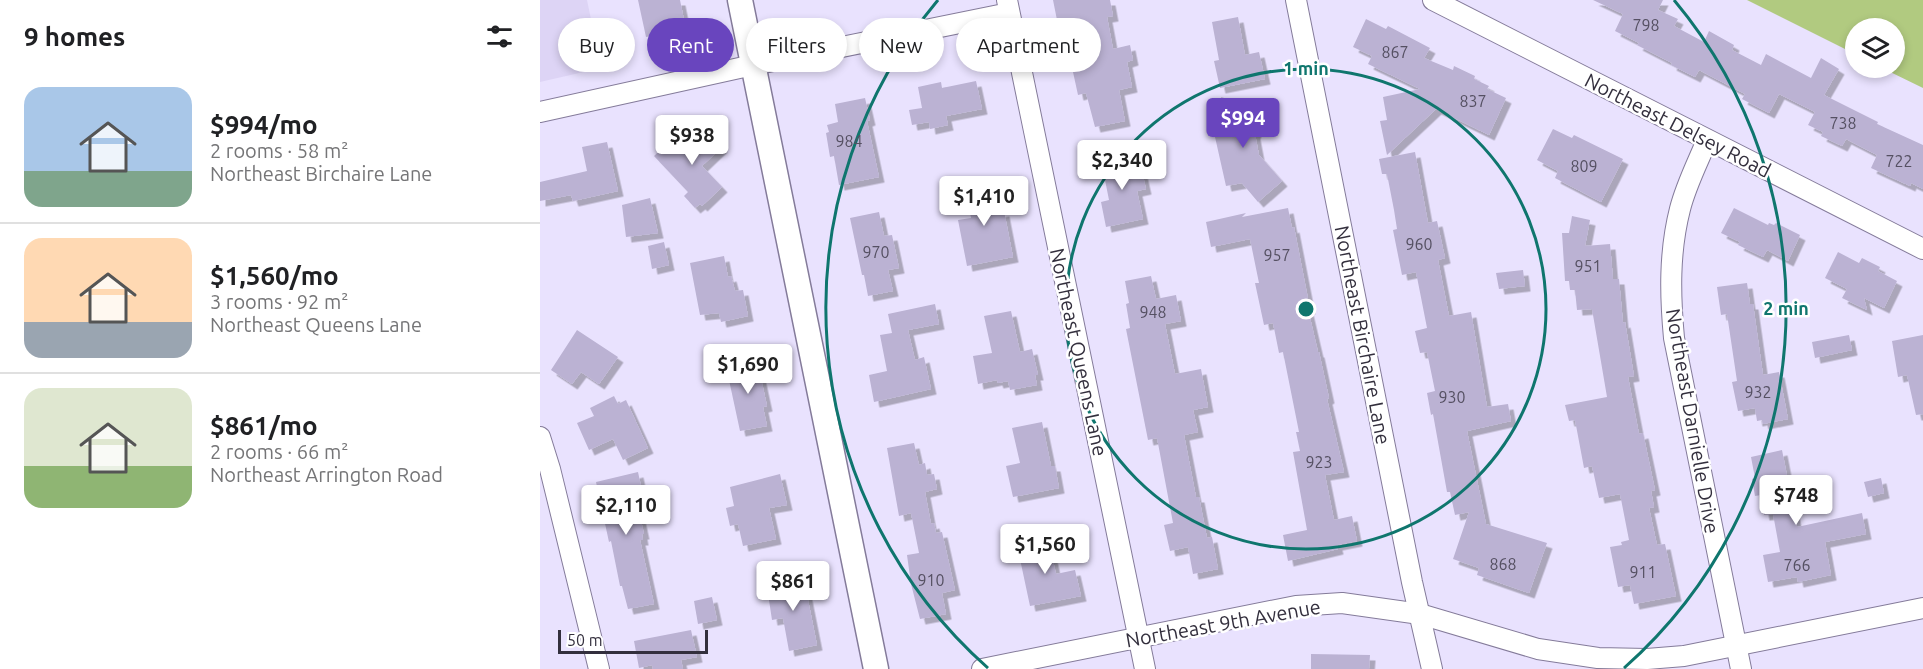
<!DOCTYPE html>
<meta charset="utf-8">
<style>
body{margin:0;font-family:Ubuntu,sans-serif;background:#f6f6f6;color:#202124;height:100vh;display:flex;flex-direction:column;font-size:22px;white-space:nowrap}
*{box-sizing:border-box;margin:0}
p{font-size:20px;color:#757577}
.icon{flex:none;width:33px;height:33px;fill:none;stroke:currentColor;stroke-width:2;stroke-linecap:round;stroke-linejoin:round}
.map{position:relative;flex:1;overflow:hidden}
.side{display:flex;flex-direction:column;background:#fff;width:540px}
.side>*{flex:none}
.banner{position:absolute;left:18px;top:18px;width:570px;height:54px;display:flex;gap:12px}
.tools{position:absolute;left:1305px;top:18px;display:grid;gap:12px}
.tools a{display:grid;place-items:center;width:60px;height:60px;border-radius:50%;background:#fff;box-shadow:0 3px 9px #0003;font-size:30px}
.scale{position:absolute;left:18px;bottom:15px;width:150px;box-sizing:border-box;padding-left:6px;border:3px solid #332f3d;border-top:0;font-size:16px;line-height:21px;white-space:nowrap;color:#332f3d;-webkit-text-stroke:4px #fff;paint-order:stroke}
.price{position:absolute;translate:-50% -51px;padding:0 14px;border-radius:6px;background:#fff;color:#222;font-size:20px;line-height:39px;filter:drop-shadow(0 2px 3px #0008)}
.price::after{content:'';position:absolute;left:50%;top:36px;width:18px;height:14px;margin-left:-9px;background:inherit;clip-path:polygon(0 0,100% 0,50% 100%)}
.price.selected{background:#6945be;color:#fff}
ul{padding:0;list-style:none}
li{display:flex;align-items:center;gap:18px;height:150px;padding:0 24px}
li+li{border-top:2px solid #e0e0e0}
li span{display:grid;place-items:center;flex:none;width:168px;height:120px;border-radius:18px;color:#555}
li>.icon{margin-inline-start:auto}
span .icon{width:72px;height:72px;fill:#fffc;stroke-width:1}
li b{font-size:26px}
h2{display:flex;justify-content:space-between;align-items:center;height:72px;padding:0 24px;font-size:26px}
.pill{padding:0 21px;border-radius:27px;background:#fff;box-shadow:0 3px 9px #0003;font-size:21px;line-height:54px}
.pill.selected{background:#6945be;color:#fff}
main{display:flex;flex:1;min-height:0}
.map>svg:first-child{display:block}
.built{fill:#ddd4f5}
.green{fill:#b1ca80}
.building{fill:#bbb2d3;filter:url(#shadow)}
.lines{fill:none;stroke-linecap:round;stroke-linejoin:round}
.minor-casing{stroke:#847b9a;stroke-width:22}
.tertiary-casing{stroke:#847b9a;stroke-width:27}
.minor{stroke:#fff;stroke-width:20}
.tertiary{stroke:#fff;stroke-width:24}
.ring{fill:none;stroke:#0f766e;stroke-width:3}
.labels{text-anchor:middle;dominant-baseline:central;stroke-width:5;stroke-linejoin:round;paint-order:stroke}
.number-label{font-size:16px;fill:#555062}
.street-label{font-size:20px;fill:#332f3d;stroke:#fff}
.centre{fill:#0f766e;stroke:#fff;stroke-width:3}
.ring-label{font-size:18px;text-anchor:middle;font-weight:bold;fill:#0f766e;stroke:#fff;stroke-width:5;stroke-linejoin:round;paint-order:stroke}
</style>
<main>
<section class="side">
<h2>9 homes<svg class="icon" aria-label="filters" viewBox="0 0 24 24"><path d="M4 7h16M4 17h16"/><circle cx="9" cy="7" r="2"/><circle cx="15" cy="17" r="2"/></svg></h2>
<ul>
<li><span style="background:linear-gradient(#a9c7e8 70%,#7fa58c 0)"><svg class="icon" aria-label="home" viewBox="0 0 24 24"><path d="M3 11l9-7 9 7M6 9v11h12V9"/></svg></span><div><b>$994/mo</b><p>2 rooms · 58 m²</p><p>Northeast Birchaire Lane</p></div></li>
<li><span style="background:linear-gradient(#ffd9b3 70%,#9aa5b1 0)"><svg class="icon" aria-label="home" viewBox="0 0 24 24"><path d="M3 11l9-7 9 7M6 9v11h12V9"/></svg></span><div><b>$1,560/mo</b><p>3 rooms · 92 m²</p><p>Northeast Queens Lane</p></div></li>
<li><span style="background:linear-gradient(#dfe7d0 65%,#8fb573 0)"><svg class="icon" aria-label="home" viewBox="0 0 24 24"><path d="M3 11l9-7 9 7M6 9v11h12V9"/></svg></span><div><b>$861/mo</b><p>2 rooms · 66 m²</p><p>Northeast Arrington Road</p></div></li>
</ul>
</section>
<div class="map">
<svg width="1383" height="669" viewBox="0 0 1383 669">
<defs>
<filter id="shadow"><feDropShadow dx="5.5" dy="5.5" stdDeviation="0" flood-color="#0004"/></filter>
</defs>
<rect width="100%" height="100%" fill="#e9e2fe"/>
<polygon class="built" points="0,0 47,0 61,68 0,82"/>
<polygon class="green" points="1207,0 1383,0 1383,88 1342,68 1354,68 1354,28 1316,28 1315,54"/>
<g class="building">
<polygon points="98,0 140,0 145,25 134,27 135,31 106,37"/>
<polygon points="513,0 570,0 573,16 567,17 573,49 590,45 593,60 587,62 592,87 579,90 585,121 555,127 546,93 538,95 528,49 523,50"/>
<polygon points="1053,0 1123,0 1118,10 1138,19 1134,26 1164,42 1169,31 1194,45 1192,50 1221,65 1226,54 1271,78 1281,58 1299,69 1284,95 1338,122 1337,124 1383,145 1383,189 1371,183 1370,186 1331,168 1337,155 1306,139 1302,146 1281,136 1283,132 1268,125 1275,112 1239,94 1229,113 1202,99 1205,94 1159,70 1155,77 1131,65 1132,63 1097,45 1099,43 1075,31 1083,14"/>
<polygon points="698,17 705,55 719,52 725,79 680,88 674,61 679,60 672,22"/>
<polygon points="826,19 846,29 848,26 890,48 884,58 913,70 914,66 935,76 934,79 949,86 947,89 966,98 949,135 896,109 847,155 840,121 847,120 843,97 880,89 828,64 832,56 813,47"/>
<polygon points="436,81 442,109 406,116 408,125 390,129 389,122 372,125 369,110 382,108 378,87 401,82 402,88"/>
<polygon points="681,97 723,110 715,134 719,155 742,181 718,202 702,183 686,186 675,137 680,136 673,105 683,103"/>
<polygon points="325,98 330,120 327,121 339,177 299,185 294,156 290,157 286,133 289,132 287,125 298,122 295,104"/>
<polygon points="1013,129 1032,138 1034,135 1083,159 1061,202 1015,178 1018,171 997,160"/>
<polygon points="165,130 182,147 162,166 182,187 162,206 160,204 155,208 144,196 148,192 114,156 137,134 148,146"/>
<polygon points="67,142 78,191 33,201 31,195 0,201 0,182 47,171 42,147"/>
<polygon points="875,152 888,223 897,221 905,258 898,260 909,316 931,312 947,407 968,404 971,421 927,431 946,524 1007,543 989,593 937,575 939,568 913,559 929,512 915,515 910,492 907,492 893,414 891,415 887,393 895,391 887,352 880,353 875,331 887,328 876,272 862,275 853,230 857,229 854,210 847,174 842,174 839,159"/>
<polygon points="590,155 593,169 601,167 606,189 597,191 603,219 566,227 561,202 569,200 561,160"/>
<polygon points="451,180 458,212 464,211 473,257 427,266 418,220 431,218 425,186"/>
<polygon points="110,198 118,233 86,237 82,205"/>
<polygon points="748,208 752,228 754,227 770,309 768,309 778,352 779,352 789,398 787,399 804,472 785,475 794,520 812,516 817,541 797,545 798,549 748,561 743,535 767,530 753,452 760,451 756,432 759,432 743,352 739,353 733,323 724,325 715,283 719,283 710,239 671,247 666,222 706,213 702,217"/>
<polygon points="1194,208 1228,225 1229,223 1234,225 1236,223 1260,235 1248,261 1227,250 1223,257 1198,245 1200,242 1181,233"/>
<polygon points="339,212 344,236 352,235 359,268 348,270 353,291 328,296 324,275 322,275 310,218"/>
<polygon points="1032,216 1050,220 1045,246 1070,244 1073,279 1079,279 1083,323 1085,322 1094,376 1088,377 1099,434 1103,433 1115,490 1111,491 1114,507 1109,508 1117,545 1125,544 1136,596 1094,604 1090,585 1078,587 1070,547 1082,545 1081,542 1089,540 1080,494 1059,498 1052,466 1044,468 1035,420 1029,421 1025,405 1067,397 1052,309 1037,310 1035,290 1030,290 1029,281 1025,281 1022,233 1029,233"/>
<polygon points="124,242 129,265 112,269 108,246"/>
<polygon points="1298,252 1319,263 1322,258 1340,267 1338,271 1357,281 1344,308 1324,298 1327,310 1302,298 1307,289 1285,278"/>
<polygon points="184,256 188,277 191,276 195,291 203,290 208,316 181,322 179,313 160,315 150,263"/>
<polygon points="983,270 985,286 959,289 956,273"/>
<polygon points="611,276 616,299 636,295 641,321 625,324 635,374 661,369 668,407 653,410 658,432 644,435 656,497 659,497 667,538 672,537 678,569 653,574 648,547 630,551 624,525 633,523 617,438 608,440 586,329 590,328 586,304 589,303 585,281"/>
<polygon points="1207,283 1210,304 1213,304 1223,375 1239,372 1248,419 1223,424 1222,420 1217,421 1215,408 1198,411 1192,382 1197,381 1187,314 1181,315 1177,287"/>
<polygon points="395,304 399,324 368,330 375,360 384,357 391,389 334,402 329,375 347,371 340,335 352,333 348,314"/>
<polygon points="471,311 480,352 492,349 498,375 495,375 497,385 470,390 468,381 458,383 457,380 438,384 433,356 452,353 444,316"/>
<polygon points="37,330 78,357 59,384 41,372 32,384 11,370"/>
<polygon points="1309,335 1312,350 1275,358 1272,342"/>
<polygon points="1383,335 1383,414 1376,415 1367,375 1358,377 1352,341"/>
<polygon points="217,360 227,406 223,407 227,426 200,431 186,366"/>
<polygon points="74,396 78,404 86,400 108,448 83,460 73,439 49,450 37,423 54,416 50,408"/>
<polygon points="502,422 511,466 515,466 519,488 473,497 466,466 480,463 472,428"/>
<polygon points="374,443 379,465 385,463 387,475 394,474 397,489 385,492 391,524 394,523 396,533 402,532 415,590 402,593 406,614 380,619 371,584 367,555 379,553 371,513 359,516 347,448"/>
<polygon points="1242,450 1257,527 1322,513 1326,534 1285,542 1291,575 1258,582 1257,577 1228,582 1223,555 1240,552 1233,514 1224,515 1221,495 1215,496 1212,479 1215,478 1211,457"/>
<polygon points="98,472 102,491 95,493 104,534 102,534 103,540 100,540 114,604 88,609 82,586 80,586 71,541 69,542 56,482"/>
<polygon points="240,474 247,505 229,508 236,539 203,546 198,524 190,526 186,508 194,506 190,487"/>
<polygon points="1341,478 1344,493 1328,497 1324,482"/>
<polygon points="508,538 516,574 535,570 541,596 490,606 477,545"/>
<polygon points="263,575 277,645 249,651 243,618 232,620 227,587 235,585 235,581"/>
<polygon points="172,597 177,620 158,624 154,601"/>
<polygon points="151,630 157,657 141,660 143,669 113,669 112,665 99,668 94,641"/>
<polygon points="771,654 830,655 829,669 771,669"/>
</g>
<g class="lines">
<g class="minor-casing">
<g id="minor">
<polyline points="467,0 605,669"/>
<polyline points="756,0 872,582 892,669"/>
<polyline points="893,0 1383,249"/>
<polyline points="0,112 213,65 469,13"/>
<path d="M1167,140c-9,22 -21,45 -27,69 -11,43 -10,86 -6,129l67,331"/>
<polyline points="0,437 10,469 59,669"/>
<polyline points="442,669 756,606 802,603 880,614 998,649 1058,658 1107,659 1144,656 1383,608"/>
</g>
</g>
<g class="tertiary-casing">
<polyline id="tertiary" points="200,0 336,669"/>
</g>
<use href="#minor" class="minor"/>
<use href="#tertiary" class="tertiary"/>
</g>
<g class="ring">
<circle cx="766" cy="309" r="240"/>
<path d="M448 668A480 480 0 0 1 398 0M1134 0A480 480 0 0 1 1084 668"/>
</g>
<g class="labels">
<g class="number-label">
<text x="1106" y="25">798</text>
<text x="855" y="52">867</text>
<text x="933" y="101">837</text>
<text x="1303" y="123">738</text>
<text x="309" y="141">984</text>
<text x="1359" y="161">722</text>
<text x="1044" y="166">809</text>
<text x="879" y="244">960</text>
<text x="336" y="252">970</text>
<text x="737" y="255">957</text>
<text x="1048" y="266">951</text>
<text x="613" y="312">948</text>
<text x="1218" y="392">932</text>
<text x="912" y="397">930</text>
<text x="779" y="462">923</text>
<text x="963" y="564">868</text>
<text x="1257" y="565">766</text>
<text x="1103" y="572">911</text>
<text x="391" y="580">910</text>
</g>
<g class="street-label">
<text transform="translate(1138 125) rotate(27)">Northeast Delsey Road</text>
<text transform="translate(823 335) rotate(79)">Northeast Birchaire Lane</text>
<text transform="translate(539 352) rotate(78)">Northeast Queens Lane</text>
<text transform="translate(1153 421) rotate(80)">Northeast Darnielle Drive</text>
<text transform="translate(683 623) rotate(-10)">Northeast 9th Avenue</text>
</g>
</g>
<circle cx="766" cy="309" r="9" class="centre"/>
<g class="ring-label">
<text x="766" y="75">1 min</text>
<text x="1246" y="315">2 min</text>
</g>
</svg>
<div class="tools">
<a><svg class="icon" aria-label="layers" viewBox="0 0 24 24"><path d="M12 4l9 5-9 5-9-5zM3 14l9 5 9-5"/></svg></a>
</div>
<div class="scale">50 m</div>
<b class="price selected" style="left:703px;top:149px">$994</b>
<b class="price" style="left:152px;top:166px">$938</b>
<b class="price" style="left:582px;top:191px">$2,340</b>
<b class="price" style="left:444px;top:227px">$1,410</b>
<b class="price" style="left:208px;top:395px">$1,690</b>
<b class="price" style="left:1256px;top:526px">$748</b>
<b class="price" style="left:86px;top:536px">$2,110</b>
<b class="price" style="left:505px;top:575px">$1,560</b>
<b class="price" style="left:253px;top:612px">$861</b>
<div class="banner">
<a class="pill">Buy</a>
<a class="pill selected">Rent</a>
<a class="pill">Filters</a>
<a class="pill">New</a>
<a class="pill">Apartment</a>
</div>
</div>
</main>
